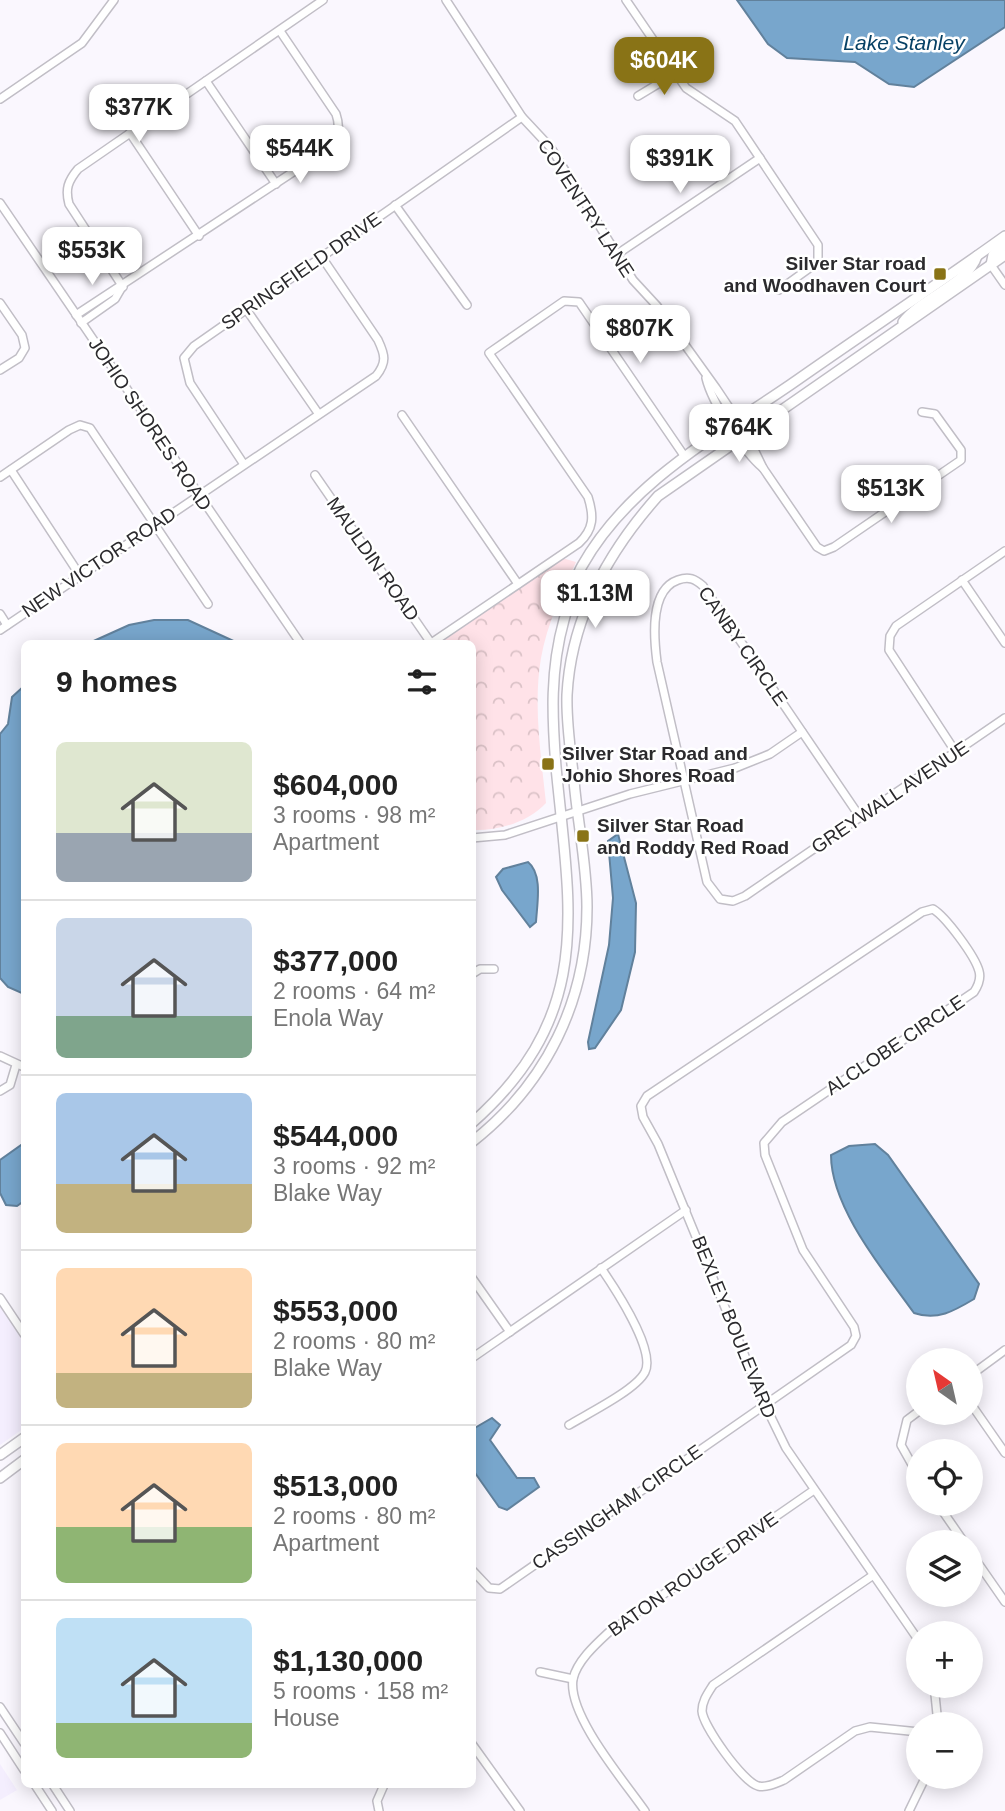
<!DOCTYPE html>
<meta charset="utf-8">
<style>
body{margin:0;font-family:Helvetica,sans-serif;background:#f6f6f6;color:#222;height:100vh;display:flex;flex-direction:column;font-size:26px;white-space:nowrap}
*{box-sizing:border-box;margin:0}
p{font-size:23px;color:#767676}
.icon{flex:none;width:38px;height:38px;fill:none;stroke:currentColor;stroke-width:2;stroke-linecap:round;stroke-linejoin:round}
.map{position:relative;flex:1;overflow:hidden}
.panel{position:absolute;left:21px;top:640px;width:455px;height:1148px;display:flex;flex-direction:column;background:#fff;border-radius:10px;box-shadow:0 4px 18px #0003}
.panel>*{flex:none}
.needle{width:46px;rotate:326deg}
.buttons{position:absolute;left:906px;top:1348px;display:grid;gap:14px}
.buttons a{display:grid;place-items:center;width:77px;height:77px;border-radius:50%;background:#fff;box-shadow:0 4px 18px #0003;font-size:35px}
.price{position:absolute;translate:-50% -60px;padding:0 16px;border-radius:14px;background:#fff;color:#222;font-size:23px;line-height:46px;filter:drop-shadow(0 2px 4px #0008)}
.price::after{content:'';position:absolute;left:50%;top:42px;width:21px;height:16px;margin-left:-10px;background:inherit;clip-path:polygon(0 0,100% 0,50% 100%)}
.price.active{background:#897316;color:#fff}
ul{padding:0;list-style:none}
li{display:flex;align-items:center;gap:21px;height:175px;padding:0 35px}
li+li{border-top:2px solid #e0e0e0}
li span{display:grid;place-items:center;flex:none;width:196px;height:140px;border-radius:10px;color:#555}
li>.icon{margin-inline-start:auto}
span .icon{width:84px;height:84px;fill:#fffc;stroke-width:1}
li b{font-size:30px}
h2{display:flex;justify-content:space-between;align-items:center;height:84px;padding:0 35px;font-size:30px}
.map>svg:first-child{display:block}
.built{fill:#f4eefe}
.forest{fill:url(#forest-crowns)}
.water{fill:#78a6cc;stroke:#61819c;stroke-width:2}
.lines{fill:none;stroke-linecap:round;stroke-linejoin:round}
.minor-casing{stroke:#c1bec6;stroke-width:10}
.major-casing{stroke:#c1bec6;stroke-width:12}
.minor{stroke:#fff;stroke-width:7}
.major{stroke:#fff;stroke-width:9}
.poi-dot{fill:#897316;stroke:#fff;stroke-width:2.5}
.labels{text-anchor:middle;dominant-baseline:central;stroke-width:5;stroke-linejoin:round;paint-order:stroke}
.street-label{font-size:19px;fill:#2b2a2d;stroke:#fff}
.poi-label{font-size:19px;font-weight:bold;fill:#2b2a2d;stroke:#fff;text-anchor:start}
.water-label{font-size:21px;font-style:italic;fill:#074165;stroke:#fff}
</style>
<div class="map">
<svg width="1005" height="1811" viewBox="0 0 1005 1811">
<defs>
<pattern id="forest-crowns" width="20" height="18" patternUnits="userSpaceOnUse" patternTransform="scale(1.75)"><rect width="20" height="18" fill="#ffe2e8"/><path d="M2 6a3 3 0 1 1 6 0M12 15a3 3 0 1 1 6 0" fill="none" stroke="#dbc2c7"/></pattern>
</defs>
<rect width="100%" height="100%" fill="#faf7fe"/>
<g class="built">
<polygon points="0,1307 24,1342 24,1428 0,1445"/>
<polygon points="0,1764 17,1790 0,1800"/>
</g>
<path class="forest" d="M562,558l14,4c-14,31 -29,62 -35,96 -8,47 0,98 5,145 -17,19 -48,28 -73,27l-1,-186h-33z"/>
<g class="water">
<polygon points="737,0 1005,0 1005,27 914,87 889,84 855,62 787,58 768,44"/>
<polygon points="154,620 188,620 240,644 87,644 129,625"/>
<polygon points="24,686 24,994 8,987 0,978 0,734 8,724 12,697"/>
<polygon points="618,834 636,903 635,952 621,1010 595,1048 589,1049 588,1042 609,945 613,898 608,841"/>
<path d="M528,862c15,12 9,42 8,60l-6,5 -28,-37 -6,-13 7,-8z"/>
<polygon points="24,1143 24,1201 17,1206 6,1205 0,1193 0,1160"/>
<path d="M875,1144l13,11 91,129 -5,15c-20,12 -37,22 -60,14 -30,-42 -83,-105 -83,-158l18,-9z"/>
<polygon points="492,1418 500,1425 490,1440 517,1478 534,1478 539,1487 507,1510 499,1507 473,1470 473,1429"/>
</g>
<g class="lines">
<g class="minor-casing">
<g id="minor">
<polyline points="446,0 522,117 551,148 633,280 657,306 716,388 746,433 763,468 817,547 824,551 834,547 961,460 961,450 935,414 922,412"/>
<polyline points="626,0 686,88 735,121 818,245 818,262 779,290"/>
<polyline points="206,81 276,184"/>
<polyline points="638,96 676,73"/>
<polyline points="0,99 82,43 114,0"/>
<polyline points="130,133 199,236"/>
<polyline points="0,203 301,644"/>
<polyline points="395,205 467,305"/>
<polyline points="616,255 760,158"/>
<polyline points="991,265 1005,285"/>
<path d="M123,287l-54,-83c-4,-15 -1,-23 9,-35l245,-169"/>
<polyline points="0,303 22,335 25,348 19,358 0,370"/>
<polyline points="246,309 318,413"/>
<path d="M76,315l252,-166c10,-12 13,-20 8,-35l-56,-83"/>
<polyline points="81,323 115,299 122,287"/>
<path d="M706,378c6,25 37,73 57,90"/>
<polyline points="402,415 518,584"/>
<polyline points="243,463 190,383 184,358 194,346 522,117"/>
<polyline points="11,470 79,574"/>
<polyline points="315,475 431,643"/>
<polyline points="0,477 69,430 80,425 90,428 208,604"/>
<polyline points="962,580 1005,643"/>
<polyline points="0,614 7,625"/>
<path d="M0,630l376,-254c11,-14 9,-21 2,-36l-57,-84"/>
<path d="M430,644l149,-101c15,-14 15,-27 9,-46l-99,-144 75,-52 15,1 106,155"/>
<polyline points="955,751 889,650 890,636 896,626 1005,551"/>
<path d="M860,817l-157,-231c-8,-7 -14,-10 -25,-6 -29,10 -24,59 -21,82l50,220 13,17 13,2 12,-5 260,-178"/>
<polyline points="472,838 505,835 630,794 735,768 770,754 802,732"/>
<polyline points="472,974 480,969 494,969"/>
<polyline points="0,1056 24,1067"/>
<polyline points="0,1091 10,1085 16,1065"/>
<polyline points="472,1278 510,1332"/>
<polyline points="0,1298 24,1334"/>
<polyline points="472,1358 686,1210"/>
<polyline points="971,1375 1005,1350"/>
<polyline points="971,1404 1005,1453"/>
<polyline points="919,1411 907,1420 901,1445 919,1477"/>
<path d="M569,1425c18,-11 67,-35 76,-53 11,-22 -31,-85 -44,-104"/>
<polyline points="937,1503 964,1542"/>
<polyline points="971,1553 1005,1602"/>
<path d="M472,1570l17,18 11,1 351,-244 5,-9 -2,-9 -51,-77 -38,-95 -1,-12 18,-21 192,-130c4,-6 7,-14 5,-21 -4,-15 -33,-54 -46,-62l-11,3 -275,184 -6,10 2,11 15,27 107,261 21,43 133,193"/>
<path d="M872,1576l-159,109c-5,8 -11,16 -11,26 1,15 41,71 56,75 9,2 19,-3 26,-6l71,-49 15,-4 49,5"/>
<polyline points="540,1672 573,1679"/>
<polyline points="934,1685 938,1724"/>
<polyline points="0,1707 24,1743"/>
<polyline points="0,1733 24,1770"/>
<polyline points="472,1744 520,1811"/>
<polyline points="35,1785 52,1811"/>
<polyline points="53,1785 70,1811"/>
<polyline points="379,1811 377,1801 384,1785"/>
<path d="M645,1811c-20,-29 -78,-96 -72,-132 4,-18 23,-35 36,-47l205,-142"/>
<polyline points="909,1811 926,1776"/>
</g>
</g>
<g class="major-casing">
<g id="major">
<polyline points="991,265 993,255 1005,245"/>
<path d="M903,322c18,-24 66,-39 74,-66"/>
<path d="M472,1123c123,-109 98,-211 84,-356 -4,-51 -6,-97 8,-147 5,-17 9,-38 18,-54 46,-82 132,-129 208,-181 71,-50 144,-98 215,-149"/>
<path d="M472,1142c74,-58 115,-141 115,-235 0,-38 -8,-78 -12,-116 -3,-32 -9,-64 -8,-96 4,-77 41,-143 91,-199l347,-241"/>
<polyline points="0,1455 24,1438"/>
<polyline points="0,1478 24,1460"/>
</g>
</g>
<use href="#minor" class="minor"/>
<use href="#major" class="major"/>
</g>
<g class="poi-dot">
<rect x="933" y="267" width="14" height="14" rx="3.5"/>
<rect x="541" y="757" width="14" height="14" rx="3.5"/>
<rect x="576" y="829" width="14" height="14" rx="3.5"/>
</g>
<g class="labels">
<g class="street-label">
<text transform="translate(586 208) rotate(57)">COVENTRY LANE</text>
<text transform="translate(301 271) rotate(-35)">SPRINGFIELD DRIVE</text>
<text transform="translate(150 424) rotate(56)">JOHIO SHORES ROAD</text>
<text transform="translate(373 559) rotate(55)">MAULDIN ROAD</text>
<text transform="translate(99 562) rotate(-34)">NEW VICTOR ROAD</text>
<text transform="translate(743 646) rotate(55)">CANBY CIRCLE</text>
<text transform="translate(890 797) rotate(-34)">GREYWALL AVENUE</text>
<text transform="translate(895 1045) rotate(-34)">ALCLOBE CIRCLE</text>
<text transform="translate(734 1327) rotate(68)">BEXLEY BOULEVARD</text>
<text transform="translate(617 1507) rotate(-35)">CASSINGHAM CIRCLE</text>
<text transform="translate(693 1574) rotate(-35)">BATON ROUGE DRIVE</text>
</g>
<g class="poi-label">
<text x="926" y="263" text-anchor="end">Silver Star road<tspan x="926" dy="22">and Woodhaven Court</tspan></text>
<text x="562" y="753">Silver Star Road and<tspan x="562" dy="22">Johio Shores Road</tspan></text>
<text x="597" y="825">Silver Star Road<tspan x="597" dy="22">and Roddy Red Road</tspan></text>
</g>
<g class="water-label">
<text x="904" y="42">Lake Stanley</text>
</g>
</g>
</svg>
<div class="buttons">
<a><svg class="needle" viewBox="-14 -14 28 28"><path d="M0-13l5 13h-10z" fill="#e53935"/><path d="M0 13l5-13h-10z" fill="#767676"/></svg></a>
<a><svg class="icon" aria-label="locate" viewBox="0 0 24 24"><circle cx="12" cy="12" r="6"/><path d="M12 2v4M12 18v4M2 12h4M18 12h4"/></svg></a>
<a><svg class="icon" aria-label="layers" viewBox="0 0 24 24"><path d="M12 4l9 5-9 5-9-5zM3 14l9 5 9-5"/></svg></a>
<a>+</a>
<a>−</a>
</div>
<b class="price active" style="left:664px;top:97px">$604K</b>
<b class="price" style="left:139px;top:144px">$377K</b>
<b class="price" style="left:300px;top:185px">$544K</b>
<b class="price" style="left:680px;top:195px">$391K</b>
<b class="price" style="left:92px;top:287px">$553K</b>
<b class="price" style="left:640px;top:365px">$807K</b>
<b class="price" style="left:739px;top:464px">$764K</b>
<b class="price" style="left:891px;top:525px">$513K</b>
<b class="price" style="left:595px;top:630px">$1.13M</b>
<section class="panel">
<h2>9 homes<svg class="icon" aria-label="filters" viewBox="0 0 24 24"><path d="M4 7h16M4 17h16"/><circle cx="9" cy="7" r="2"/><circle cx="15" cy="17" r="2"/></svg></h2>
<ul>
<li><span style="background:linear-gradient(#dfe7d0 65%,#9aa5b1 0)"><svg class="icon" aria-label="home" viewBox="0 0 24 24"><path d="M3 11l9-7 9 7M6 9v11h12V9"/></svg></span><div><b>$604,000</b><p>3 rooms · 98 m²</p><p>Apartment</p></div></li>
<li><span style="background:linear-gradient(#c9d6e8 70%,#7fa58c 0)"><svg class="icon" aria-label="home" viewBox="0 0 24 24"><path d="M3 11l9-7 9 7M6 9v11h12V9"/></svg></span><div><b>$377,000</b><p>2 rooms · 64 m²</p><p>Enola Way</p></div></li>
<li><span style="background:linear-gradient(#a9c7e8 65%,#c2b280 0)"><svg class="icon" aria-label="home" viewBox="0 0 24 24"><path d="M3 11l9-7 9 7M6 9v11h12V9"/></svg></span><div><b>$544,000</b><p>3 rooms · 92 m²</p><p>Blake Way</p></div></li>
<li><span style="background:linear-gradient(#ffd9b3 75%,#c2b280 0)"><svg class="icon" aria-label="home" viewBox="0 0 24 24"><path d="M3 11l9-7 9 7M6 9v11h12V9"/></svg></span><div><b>$553,000</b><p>2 rooms · 80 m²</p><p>Blake Way</p></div></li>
<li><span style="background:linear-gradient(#ffd9b3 60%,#8fb573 0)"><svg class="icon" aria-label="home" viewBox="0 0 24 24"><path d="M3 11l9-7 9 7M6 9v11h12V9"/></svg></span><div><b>$513,000</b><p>2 rooms · 80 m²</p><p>Apartment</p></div></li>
<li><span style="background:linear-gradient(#bfe0f5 75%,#8fb573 0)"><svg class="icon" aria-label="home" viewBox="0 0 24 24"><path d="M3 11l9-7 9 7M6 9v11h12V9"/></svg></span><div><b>$1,130,000</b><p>5 rooms · 158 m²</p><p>House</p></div></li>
</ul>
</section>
</div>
